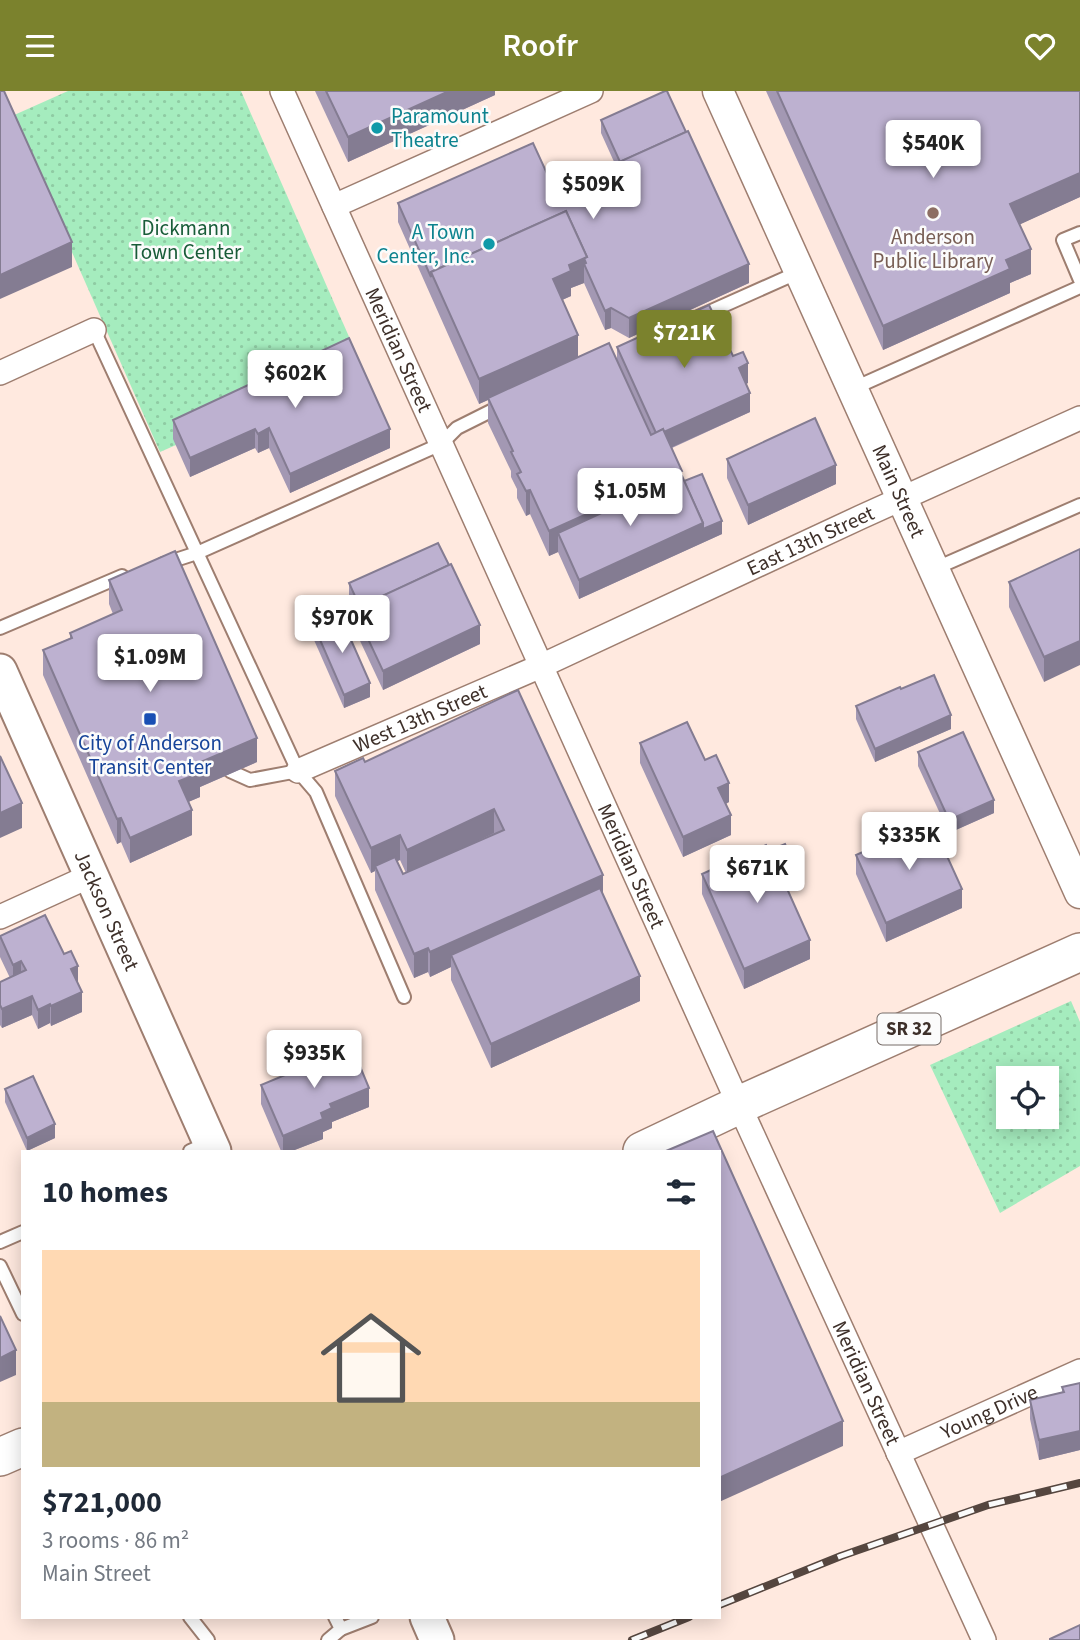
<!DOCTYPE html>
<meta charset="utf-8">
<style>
body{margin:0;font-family:"Source Sans 3",sans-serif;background:#f2f2f3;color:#1f2937;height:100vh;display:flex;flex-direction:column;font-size:26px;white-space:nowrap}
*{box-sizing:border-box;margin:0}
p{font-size:23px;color:#747a83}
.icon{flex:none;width:38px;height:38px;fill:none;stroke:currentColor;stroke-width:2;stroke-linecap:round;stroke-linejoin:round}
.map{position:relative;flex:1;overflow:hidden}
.panel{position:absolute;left:21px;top:1059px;width:700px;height:469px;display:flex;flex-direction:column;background:#fff;border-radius:0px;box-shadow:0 4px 18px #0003}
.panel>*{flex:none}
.controls{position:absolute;left:996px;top:975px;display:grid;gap:14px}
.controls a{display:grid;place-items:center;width:63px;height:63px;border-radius:0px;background:#fff;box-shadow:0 4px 18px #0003;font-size:35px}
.price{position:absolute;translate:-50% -60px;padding:0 16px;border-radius:7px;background:#fff;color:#222;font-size:23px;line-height:46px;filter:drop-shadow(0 2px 4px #0008)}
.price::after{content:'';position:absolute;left:50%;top:42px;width:21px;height:16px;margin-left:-10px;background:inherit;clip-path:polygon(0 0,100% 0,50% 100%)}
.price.current{background:#7b822d;color:#fff}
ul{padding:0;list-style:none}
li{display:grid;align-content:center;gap:14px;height:371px;padding:0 21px}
li span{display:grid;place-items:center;height:217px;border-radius:0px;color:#555}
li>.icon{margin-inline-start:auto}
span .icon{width:126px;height:126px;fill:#fffc;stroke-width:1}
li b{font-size:30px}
h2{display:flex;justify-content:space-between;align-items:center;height:84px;padding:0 21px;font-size:30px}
header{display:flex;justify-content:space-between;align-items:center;height:91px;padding:0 21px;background:#7b822d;color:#fff;font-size:32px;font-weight:600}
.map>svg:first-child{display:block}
.park{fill:url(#park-dots);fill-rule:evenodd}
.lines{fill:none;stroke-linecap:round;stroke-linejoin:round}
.service-casing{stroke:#9e7e70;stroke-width:16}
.minor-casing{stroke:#9e7e70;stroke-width:26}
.tertiary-casing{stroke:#9e7e70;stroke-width:33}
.secondary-casing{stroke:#9e7e70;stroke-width:37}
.primary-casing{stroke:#9e7e70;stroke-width:40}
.service{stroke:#fff;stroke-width:12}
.minor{stroke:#fff;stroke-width:23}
.tertiary{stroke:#fff;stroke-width:30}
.secondary{stroke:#fff;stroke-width:33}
.primary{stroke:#fff;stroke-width:37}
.rail-casing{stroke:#55463f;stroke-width:8}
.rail{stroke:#fbfbfb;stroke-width:5;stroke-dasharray:16;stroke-linecap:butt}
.wall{fill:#a398b3;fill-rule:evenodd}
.shaded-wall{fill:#847c92}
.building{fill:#bdb1d0;stroke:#847c92;stroke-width:2}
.culture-dot{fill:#0f9aa8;stroke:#fbfbfb;stroke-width:2.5}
.education-dot{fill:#8d6e63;stroke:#fbfbfb;stroke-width:2.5}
.transit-dot{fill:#1a4fb4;stroke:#fbfbfb;stroke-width:2.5}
.labels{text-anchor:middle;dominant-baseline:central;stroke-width:5;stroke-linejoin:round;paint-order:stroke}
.shield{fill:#fbfbfb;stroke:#776d69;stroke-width:2}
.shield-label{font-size:19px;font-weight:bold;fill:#3e302a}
.culture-label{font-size:21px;fill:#0d838f;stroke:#fbfbfb;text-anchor:start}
.park-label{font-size:21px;fill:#185c38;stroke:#fbfbfb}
.education-label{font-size:21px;fill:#785e54;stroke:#fbfbfb}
.street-label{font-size:21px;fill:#3e302a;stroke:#fbfbfb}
.transit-label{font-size:21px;fill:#164399;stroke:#fbfbfb}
</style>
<header><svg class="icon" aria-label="menu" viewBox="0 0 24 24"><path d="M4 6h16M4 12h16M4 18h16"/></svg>Roofr<svg class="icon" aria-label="heart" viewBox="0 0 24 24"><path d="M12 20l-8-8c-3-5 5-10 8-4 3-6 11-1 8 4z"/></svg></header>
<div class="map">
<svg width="1080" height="1549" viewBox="0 0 1080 1549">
<defs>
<pattern id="park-dots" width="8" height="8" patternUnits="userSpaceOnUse" patternTransform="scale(1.75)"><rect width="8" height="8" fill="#a5ecbe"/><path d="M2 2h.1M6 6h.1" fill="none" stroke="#8fcba3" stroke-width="1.8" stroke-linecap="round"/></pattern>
</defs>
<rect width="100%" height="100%" fill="#ffe9df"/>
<g class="park">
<polygon points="68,0 241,0 361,273 160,361 12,25"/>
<path d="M1071,910l9,21v144l-80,47 -70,-148zM1008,987h38v39h-38z"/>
</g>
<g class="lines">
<g class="service-casing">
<g id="service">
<polyline points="1080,142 1063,149 1080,189"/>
<polyline points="698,226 799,181"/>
<polyline points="94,239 298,680 316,701 404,906"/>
<polyline points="852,298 1080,196"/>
<polyline points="163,473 197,462 441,353 457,337 503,314"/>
<polyline points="934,478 1080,414"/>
<polyline points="0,537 122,485"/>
<polyline points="230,680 250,689 298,680"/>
<polyline points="190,1060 210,1051"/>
<polyline points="0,1151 23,1141"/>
<polyline points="0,1175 23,1223"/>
<polyline points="190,1526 208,1549"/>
<polyline points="341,1538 372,1526"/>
<polyline points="328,1549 341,1538 335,1526"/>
</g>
</g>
<g class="minor-casing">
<g id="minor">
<path id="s1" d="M282,0l457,1014 245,535"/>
<polyline points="334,115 591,0"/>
<polyline points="0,282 94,239"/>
<path id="s2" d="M298,680l243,-105 320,-149 219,-99"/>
<polyline points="0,826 90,785"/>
<path id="s3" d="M898,1362l182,-82"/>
</g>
</g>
<g class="tertiary-casing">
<g id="tertiary">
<path id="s4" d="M718,0l362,802"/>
</g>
</g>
<g class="secondary-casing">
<g id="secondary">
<path id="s5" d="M0,580l214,480"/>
<polyline points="427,1526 437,1549"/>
</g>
</g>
<g class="primary-casing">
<g id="primary">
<polyline points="642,1060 739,1014 1080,861"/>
<polyline points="0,1366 23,1356"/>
</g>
</g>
<use href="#service" class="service"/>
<use href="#minor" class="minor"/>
<use href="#tertiary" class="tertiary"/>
<use href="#secondary" class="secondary"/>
<use href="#primary" class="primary"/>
<g class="rail-casing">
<g id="rail">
<polyline points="719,1514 841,1465 988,1414 1080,1392"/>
<polyline points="632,1549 689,1526"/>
</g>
</g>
<use href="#rail" class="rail"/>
</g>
<g class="wall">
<polygon points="315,0 495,0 495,4 348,71"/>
<polygon points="766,0 1080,0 1080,106 1020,133 1031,183 1010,192 1010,202 883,259"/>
<polygon points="601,29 749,192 629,247 611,237 605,239 584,192 571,197 571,205 562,209 578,266 617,268 617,256 733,265 748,292 746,293 750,321 672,357 684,390 722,443 579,508 558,461 549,465 530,423 526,425 517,407 517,398 511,386 511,380 488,332 488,309 479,313 398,131 398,112 555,100 615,73 601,42"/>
<polygon points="349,247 390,357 290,402 269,357 258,362 255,357 190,386 173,348 173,329"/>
<polygon points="727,368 836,393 748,434 727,387"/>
<polygon points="1080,458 1044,591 1009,516 1009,491"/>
<polygon points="109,489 257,671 200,696 200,706 188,711 192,744 130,772 121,751 117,753 43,584 43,559 70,547 70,542 113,523 109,513"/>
<polygon points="349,492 480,553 383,599 354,537 355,518 349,505"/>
<polygon points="314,535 370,606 344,617 314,549"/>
<polygon points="901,598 951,638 875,671 856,628 856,615"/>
<path d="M518,599l85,204 37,107 -149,67 -40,-88v-13l-21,10 -2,-5 -14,6 -39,-88v-19l-4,2 -36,-77v-25l30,-9zM400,769l6,13 -3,1 -6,-13z"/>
<polygon points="640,652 705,669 729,711 726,713 731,744 683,766 640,672"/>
<polygon points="918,661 994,722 949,742 918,675"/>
<polygon points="768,760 791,786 783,789 810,868 744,898 702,803 702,783"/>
<polygon points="856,764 962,817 886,851 856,783"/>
<polygon points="0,845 78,894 82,921 51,935 50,932 38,938 32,924 2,937 0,934 0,891 10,887 0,866"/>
<polygon points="261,994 369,1016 332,1031 332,1037 323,1041 323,1048 292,1060 281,1060 261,1013"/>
<polygon points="5,998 55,1047 27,1060 5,1011"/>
<polygon points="1080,1292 1080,1359 1039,1369 1030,1328 1030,1309 1062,1301 1062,1296"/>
</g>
<g class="shaded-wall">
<polygon points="449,0 495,0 495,4 348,71 348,46"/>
<polygon points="1080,82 1080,106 1010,138 1010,113"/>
<polygon points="72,151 72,176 0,208 0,184"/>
<polygon points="1031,158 1031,183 1010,192 1010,202 883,259 883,235 1006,169"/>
<polygon points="587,166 587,179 584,173 584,192 571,197 571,205 553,213 553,188 569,174"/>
<polygon points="749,173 749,192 629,247 629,227"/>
<polygon points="611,217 611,237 605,239 605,220"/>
<polygon points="578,244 578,268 488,307 488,309 479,313 479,288"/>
<polygon points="748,272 748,292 739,296 739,277"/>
<polygon points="750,302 750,321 657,363 657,344"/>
<polygon points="269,337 269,357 258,362 258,343"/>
<polygon points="255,338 255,357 190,386 190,367"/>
<polygon points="390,338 390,357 290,402 290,383"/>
<polygon points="836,374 836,393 748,434 748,414"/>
<polygon points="682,380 682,405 558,442 558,461 549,465 549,440"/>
<polygon points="530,399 530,423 526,425 526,400"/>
<polygon points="722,430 722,443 579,508 579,489 703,432"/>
<polygon points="480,534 480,553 383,599 383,580"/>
<polygon points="1080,550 1080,574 1044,591 1044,566"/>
<polygon points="370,592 370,606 344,617 344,604"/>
<polygon points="951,624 951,638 875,671 875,658"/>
<polygon points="257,647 257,671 200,696 200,706 179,715 179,690 196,673"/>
<polygon points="729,692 729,711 718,716 718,697"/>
<polygon points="994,709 994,722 949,742 949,729"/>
<polygon points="22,712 22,737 0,747 0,722"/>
<polygon points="494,718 494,742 407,784 407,759"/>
<polygon points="192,719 192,744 130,772 130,747"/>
<polygon points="731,724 731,744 683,766 683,746"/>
<polygon points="121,727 121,751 117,753 117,728"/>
<polygon points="400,744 400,769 377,779 375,775 375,780 371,782 371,757"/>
<polygon points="791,767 791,786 776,792 776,773"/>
<polygon points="603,784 603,808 451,864 451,876 430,886 430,861"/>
<polygon points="962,798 962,817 886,851 886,832"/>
<polygon points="810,849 810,868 744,898 744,878"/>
<polygon points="428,857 428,881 414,887 414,863"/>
<polygon points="21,870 21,889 13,893 13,874"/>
<polygon points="78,875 78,894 71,878"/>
<polygon points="640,885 640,910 491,977 491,953"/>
<polygon points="82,901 82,921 51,935 51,915"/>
<polygon points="32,905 32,924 2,937 2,918"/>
<polygon points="50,913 50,932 38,938 38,919"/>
<polygon points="369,997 369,1016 332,1031 332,1037 323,1041 323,1048 292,1060 283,1060 283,1045 321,1022 330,1013"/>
<polygon points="55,1033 55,1047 27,1060 27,1047"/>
<polygon points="16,1259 16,1284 0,1291 0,1267"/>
<polygon points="843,1330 843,1355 719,1411 719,1387"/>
<polygon points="1080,1340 1080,1359 1039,1369 1039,1349"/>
</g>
<g class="building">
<polygon points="0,0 4,0 72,151 0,184"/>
<polygon points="326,0 449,0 348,46"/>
<polygon points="665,0 667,0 686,41 620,71 601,29"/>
<polygon points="777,0 1080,0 1080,82 1010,113 1031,158 1006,169 1010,178 883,235"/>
<polygon points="688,40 749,173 629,227 611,217 605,220 584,173 586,172 584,167 587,166 566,120 431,181 431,186 398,112 533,52 555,100"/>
<polygon points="566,120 587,166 569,174 571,180 553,188 578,244 479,288 431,181"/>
<polygon points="709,214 733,265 743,261 748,272 739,277 750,302 664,341 663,338 656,342 617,256"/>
<polygon points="349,247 390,338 290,383 269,337 258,343 255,338 190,367 173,329"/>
<polygon points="609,252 651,344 663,338 682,380 549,440 530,399 526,400 517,383 521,381 511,361 513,360 488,307"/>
<polygon points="815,327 836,374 748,414 727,368"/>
<polygon points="702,383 722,430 703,438 703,432 684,390"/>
<polygon points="682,385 703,432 579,489 558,442"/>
<polygon points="438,452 449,474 360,516 349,492"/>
<polygon points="1080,458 1080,550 1044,566 1009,491"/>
<polygon points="175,460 257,647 196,673 200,682 179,690 192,719 130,747 121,727 117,728 43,559 72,547 70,542 122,519 109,489"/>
<polygon points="451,473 480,534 383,580 354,518"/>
<polygon points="340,524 370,592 344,604 314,535"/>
<polygon points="934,584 951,624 875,658 856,615 900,596 901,598"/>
<polygon points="518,599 603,784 430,861 428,857 414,863 375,775 395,766 403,783 504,739 494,718 407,759 400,744 371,757 335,680 363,667 365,671"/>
<polygon points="687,631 705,669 716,664 729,692 718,697 731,724 683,746 640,652"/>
<polygon points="963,641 994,709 949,729 918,661"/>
<polygon points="0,665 22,712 0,722"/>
<polygon points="931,730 962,798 886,832 856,764"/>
<polygon points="785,753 791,767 776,773 810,849 744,878 702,783 766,754 768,760"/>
<polygon points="600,797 640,885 491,953 451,864"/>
<polygon points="45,824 64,863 71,860 78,875 71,878 82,901 51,915 50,913 38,919 32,905 2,918 0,914 0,891 26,879 21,870 13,874 0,845"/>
<polygon points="352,956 369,997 330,1013 332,1017 321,1022 323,1028 283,1045 261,994"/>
<polygon points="33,985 55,1033 27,1047 5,998"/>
<polygon points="713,1040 843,1330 719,1387 719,1060 666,1060"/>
<polygon points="0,1225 16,1259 0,1267"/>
<polygon points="1080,1292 1080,1340 1039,1349 1030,1309 1064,1301 1062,1296"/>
<polygon points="1080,1534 1080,1549 1050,1549 1050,1548"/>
</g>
<g class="culture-dot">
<circle cx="377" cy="37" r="7"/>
<circle cx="489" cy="153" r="7"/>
</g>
<circle class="education-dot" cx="933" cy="122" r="7"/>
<rect class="transit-dot" x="143" y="621" width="14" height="14" rx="3.5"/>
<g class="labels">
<rect class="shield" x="877.5" y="922.5" width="63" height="31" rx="5"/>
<g class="shield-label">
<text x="909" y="938">SR 32</text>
</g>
<g class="culture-label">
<text x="391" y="25">Paramount<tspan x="391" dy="24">Theatre</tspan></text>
<text x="475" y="141" text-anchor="end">A Town<tspan x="475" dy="24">Center, Inc.</tspan></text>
</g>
<g class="park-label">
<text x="186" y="137">Dickmann<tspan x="186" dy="24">Town Center</tspan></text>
</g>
<g class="education-label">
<text x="933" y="146">Anderson<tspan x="933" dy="24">Public Library</tspan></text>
</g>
<g class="street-label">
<text stroke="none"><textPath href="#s1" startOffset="284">Meridian Street</textPath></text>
<text stroke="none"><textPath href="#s4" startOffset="439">Main Street</textPath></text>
<text stroke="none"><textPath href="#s2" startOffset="562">East 13th Street</textPath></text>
<text stroke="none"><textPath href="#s2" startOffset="133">West 13th Street</textPath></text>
<text stroke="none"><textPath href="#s1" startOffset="850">Meridian Street</textPath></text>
<text stroke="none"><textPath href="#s5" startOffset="262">Jackson Street</textPath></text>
<text stroke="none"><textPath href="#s1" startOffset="1418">Meridian Street</textPath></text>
<text stroke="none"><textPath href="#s3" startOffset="100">Young Drive</textPath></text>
</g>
<g class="transit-label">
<text x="150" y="652">City of Anderson<tspan x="150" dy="24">Transit Center</tspan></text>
</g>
</g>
</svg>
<div class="controls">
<a><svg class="icon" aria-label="locate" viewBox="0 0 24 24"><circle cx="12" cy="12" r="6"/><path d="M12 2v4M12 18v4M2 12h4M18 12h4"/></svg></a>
</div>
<b class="price" style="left:933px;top:89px">$540K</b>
<b class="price" style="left:593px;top:130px">$509K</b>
<b class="price current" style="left:684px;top:279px">$721K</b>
<b class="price" style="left:295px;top:319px">$602K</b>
<b class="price" style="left:630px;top:437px">$1.05M</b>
<b class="price" style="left:342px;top:564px">$970K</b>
<b class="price" style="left:150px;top:603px">$1.09M</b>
<b class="price" style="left:909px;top:781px">$335K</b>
<b class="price" style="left:757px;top:814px">$671K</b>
<b class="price" style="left:314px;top:999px">$935K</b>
<section class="panel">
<h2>10 homes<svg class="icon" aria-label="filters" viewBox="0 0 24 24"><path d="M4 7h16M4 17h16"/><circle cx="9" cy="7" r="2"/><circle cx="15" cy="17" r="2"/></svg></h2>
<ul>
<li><span style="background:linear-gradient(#ffd9b3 70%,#c2b280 0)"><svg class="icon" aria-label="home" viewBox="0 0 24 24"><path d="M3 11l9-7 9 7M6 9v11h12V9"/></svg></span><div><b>$721,000</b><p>3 rooms · 86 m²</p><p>Main Street</p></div></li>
</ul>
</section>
</div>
